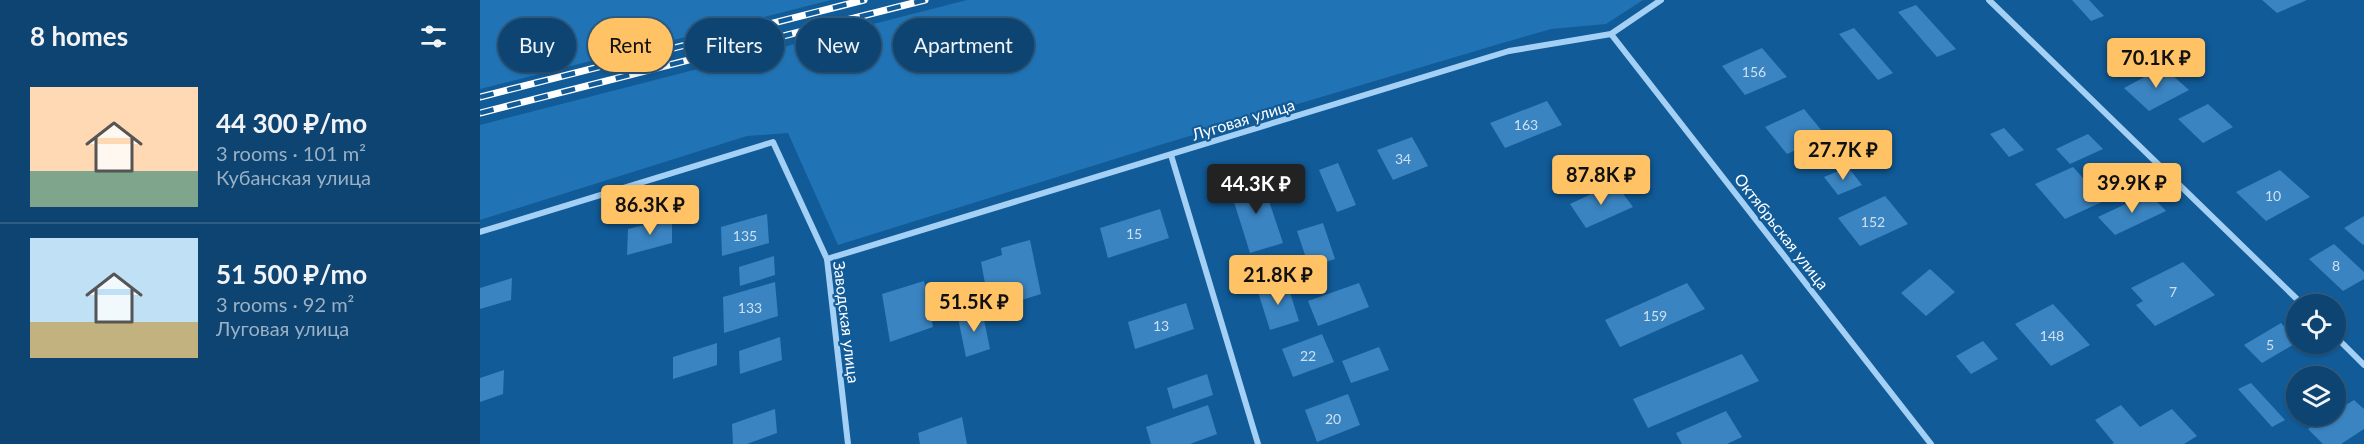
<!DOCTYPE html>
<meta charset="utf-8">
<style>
body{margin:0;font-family:Lato,sans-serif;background:#164b77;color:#f1f3f6;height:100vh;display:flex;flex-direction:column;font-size:22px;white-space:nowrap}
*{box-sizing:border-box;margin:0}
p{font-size:20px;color:#9ab0c4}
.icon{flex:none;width:33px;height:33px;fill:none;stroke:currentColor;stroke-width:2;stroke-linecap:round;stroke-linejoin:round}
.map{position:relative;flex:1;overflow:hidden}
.sheet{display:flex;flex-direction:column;background:#0d4472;width:480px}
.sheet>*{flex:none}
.top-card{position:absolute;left:18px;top:18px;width:570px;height:54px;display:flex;gap:12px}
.buttons{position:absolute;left:1806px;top:294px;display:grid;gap:12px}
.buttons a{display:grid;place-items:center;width:60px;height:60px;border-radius:50%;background:#0d4472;box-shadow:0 2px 4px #0004,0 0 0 2px #2d5c84;font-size:30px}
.price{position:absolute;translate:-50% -51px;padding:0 14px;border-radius:6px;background:#ffc265;color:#111;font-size:20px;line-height:39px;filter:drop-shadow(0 2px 3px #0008)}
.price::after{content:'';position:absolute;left:50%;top:36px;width:18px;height:14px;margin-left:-9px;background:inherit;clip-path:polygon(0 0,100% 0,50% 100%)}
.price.current{background:#222;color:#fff}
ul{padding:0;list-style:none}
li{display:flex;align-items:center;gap:18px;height:150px;padding:0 30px}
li+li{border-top:2px solid #2d5c84}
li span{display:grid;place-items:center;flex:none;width:168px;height:120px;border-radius:0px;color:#555}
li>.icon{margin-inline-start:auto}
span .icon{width:72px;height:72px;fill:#fffc;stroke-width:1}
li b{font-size:26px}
h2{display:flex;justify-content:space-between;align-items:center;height:72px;padding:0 30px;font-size:26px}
.pill{padding:0 21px;border-radius:27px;background:#0d4472;box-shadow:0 2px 4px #0004,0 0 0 2px #2d5c84;font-size:21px;line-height:54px}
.pill.current{background:#ffc265;color:#111}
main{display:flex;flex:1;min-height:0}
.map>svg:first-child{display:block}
.green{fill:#2074b6}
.building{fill:#3a84c1}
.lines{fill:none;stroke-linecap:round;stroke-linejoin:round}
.street{stroke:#a3d0f4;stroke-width:6}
.rail-casing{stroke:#fff;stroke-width:7}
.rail{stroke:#115b98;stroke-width:4.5;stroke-dasharray:14;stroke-linecap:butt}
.labels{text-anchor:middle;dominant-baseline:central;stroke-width:4.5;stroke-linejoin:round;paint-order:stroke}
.number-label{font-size:14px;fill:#cee0f0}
.street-label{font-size:16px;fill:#fff;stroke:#115b98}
</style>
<main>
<section class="sheet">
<h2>8 homes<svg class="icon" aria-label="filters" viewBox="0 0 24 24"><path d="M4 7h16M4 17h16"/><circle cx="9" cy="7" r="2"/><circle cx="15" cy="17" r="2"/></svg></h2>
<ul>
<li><span style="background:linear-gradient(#ffd9b3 70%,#7fa58c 0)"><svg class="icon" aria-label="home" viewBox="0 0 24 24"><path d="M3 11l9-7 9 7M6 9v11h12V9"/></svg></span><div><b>44 300 ₽/mo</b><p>3 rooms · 101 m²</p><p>Кубанская улица</p></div></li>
<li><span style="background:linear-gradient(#bfe0f5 70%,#c2b280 0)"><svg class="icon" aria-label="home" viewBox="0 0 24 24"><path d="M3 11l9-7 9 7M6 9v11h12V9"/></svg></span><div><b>51 500 ₽/mo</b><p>3 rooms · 92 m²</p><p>Луговая улица</p></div></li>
</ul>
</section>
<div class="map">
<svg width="1884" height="444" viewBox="0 0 1884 444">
<rect width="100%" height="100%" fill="#115b98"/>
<g class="green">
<polygon points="0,0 351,0 0,89"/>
<polygon points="487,0 1163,0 1126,24 1071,29 1019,44 683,144 358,245 308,133 267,136 0,220 0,125"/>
</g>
<g class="building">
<polygon points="1592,0 1609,0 1624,16 1611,21"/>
<polygon points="1782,0 1827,0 1797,13"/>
<polygon points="1436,5 1476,49 1457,57 1418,12"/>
<polygon points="1374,28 1413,73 1398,80 1359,34"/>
<polygon points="1282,48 1307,77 1265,95 1242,66"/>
<polygon points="1683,67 1709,90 1669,111 1644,88"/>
<polygon points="1067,101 1082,125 1025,148 1010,123"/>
<polygon points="1728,104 1753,127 1723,143 1698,119"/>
<polygon points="1324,109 1346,136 1307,154 1285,127"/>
<polygon points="1524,128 1544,150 1529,157 1510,134"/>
<polygon points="1608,134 1623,149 1590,164 1576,149"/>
<polygon points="932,137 948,166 913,180 897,150"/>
<polygon points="858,163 876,205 857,212 839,170"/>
<polygon points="1368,167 1382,185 1358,195 1344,177"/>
<polygon points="1593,167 1624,201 1585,219 1555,184"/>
<polygon points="1800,170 1830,197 1786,221 1756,192"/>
<polygon points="781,177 803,243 770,253 749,186"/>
<polygon points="1135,183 1153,207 1106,228 1090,204"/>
<polygon points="1669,193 1686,211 1635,235 1618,217"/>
<polygon points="1405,196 1428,224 1380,246 1358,218"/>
<polygon points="680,209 689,238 628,258 620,228"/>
<polygon points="287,214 289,243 242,256 241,227"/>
<polygon points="1884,216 1884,244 1883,245 1864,228"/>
<polygon points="192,218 192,243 147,255 148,229"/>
<polygon points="843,223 855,259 829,267 817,231"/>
<polygon points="550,240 561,294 510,310 501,262 522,255 521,248"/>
<polygon points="1854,244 1884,272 1884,279 1863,291 1829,259"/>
<polygon points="294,256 295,275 260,286 259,267"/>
<polygon points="1703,262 1735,295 1675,326 1656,305 1663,301 1651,288"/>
<polygon points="1450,269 1475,292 1446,316 1421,293"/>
<polygon points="32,278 31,300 0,309 0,288"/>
<polygon points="444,281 453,327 410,342 402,294"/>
<polygon points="295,282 298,316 244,333 243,297"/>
<polygon points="807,283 819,321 790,330 778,292"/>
<polygon points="879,283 889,307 838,326 828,301"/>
<polygon points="1207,283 1225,309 1140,347 1125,320"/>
<polygon points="706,303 714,329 655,349 648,322"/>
<polygon points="1573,304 1610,345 1571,366 1535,324"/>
<polygon points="502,310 510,349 486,357 478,318"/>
<polygon points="1801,323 1816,339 1816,343 1782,363 1764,345"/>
<polygon points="842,334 854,362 813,377 802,349"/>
<polygon points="300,337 302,360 260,374 259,351"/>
<polygon points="1503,341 1518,359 1491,374 1476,356"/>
<polygon points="237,343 237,365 193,379 193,357"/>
<polygon points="899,347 909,370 871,383 862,361"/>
<polygon points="1262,354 1279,381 1168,428 1153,399"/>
<polygon points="24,370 23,394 0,402 0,378"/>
<polygon points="727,374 733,395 693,409 687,388"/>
<polygon points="1771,383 1805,420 1792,427 1758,389"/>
<polygon points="868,394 880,425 837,442 825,410"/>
<polygon points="1874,400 1884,409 1884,429 1861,444 1843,444 1828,429 1849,416 1856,416 1856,411"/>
<polygon points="728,405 737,434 710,444 671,444 666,427"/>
<polygon points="1641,405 1660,427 1692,409 1717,436 1704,444 1632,444 1634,443 1615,420"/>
<polygon points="295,409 297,433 267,444 253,444 252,424"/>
<polygon points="1246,411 1262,437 1247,444 1202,444 1196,433"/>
<polygon points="482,417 487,444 440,444 438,433"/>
</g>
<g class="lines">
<g class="street">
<polyline points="1509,0 1822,304"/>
<polyline points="1131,34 1451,444"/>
<polyline points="691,155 778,444"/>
<polyline points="0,232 293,142 347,259 368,444"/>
<polyline points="347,259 1029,51 1131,34 1181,0"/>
<polyline points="1856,337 1884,365"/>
</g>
<g class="rail-casing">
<g id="rail">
<polyline points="0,97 384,0"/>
<polyline points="0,113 445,0"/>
</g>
</g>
<use href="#rail" class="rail"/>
</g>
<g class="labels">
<g class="number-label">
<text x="1274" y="71">156</text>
<text x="1046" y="124">163</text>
<text x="923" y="158">34</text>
<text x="1793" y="195">10</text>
<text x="1393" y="221">152</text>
<text x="654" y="233">15</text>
<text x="265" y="235">135</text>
<text x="1856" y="265">8</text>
<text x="1693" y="291">7</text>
<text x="270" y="307">133</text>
<text x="1175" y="315">159</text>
<text x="681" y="325">13</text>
<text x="1572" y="335">148</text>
<text x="1790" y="344">5</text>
<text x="828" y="355">22</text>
<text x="853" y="418">20</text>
</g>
<g class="street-label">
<text transform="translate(763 119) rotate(-17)">Луговая улица</text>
<text transform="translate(1302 231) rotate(52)">Октябрьская улица</text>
<text transform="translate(367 322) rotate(83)">Заводская улица</text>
</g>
</g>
</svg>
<div class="buttons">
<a><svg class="icon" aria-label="locate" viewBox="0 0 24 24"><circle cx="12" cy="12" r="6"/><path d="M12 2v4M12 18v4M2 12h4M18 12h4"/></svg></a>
<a><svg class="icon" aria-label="layers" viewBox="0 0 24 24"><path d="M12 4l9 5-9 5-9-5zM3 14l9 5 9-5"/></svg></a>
</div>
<b class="price" style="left:1676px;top:89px">70.1K ₽</b>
<b class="price" style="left:1363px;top:181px">27.7K ₽</b>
<b class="price" style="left:1121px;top:206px">87.8K ₽</b>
<b class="price" style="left:1652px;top:214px">39.9K ₽</b>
<b class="price current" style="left:776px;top:215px">44.3K ₽</b>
<b class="price" style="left:170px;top:236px">86.3K ₽</b>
<b class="price" style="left:798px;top:306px">21.8K ₽</b>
<b class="price" style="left:494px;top:333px">51.5K ₽</b>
<div class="top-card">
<a class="pill">Buy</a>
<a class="pill current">Rent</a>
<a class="pill">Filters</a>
<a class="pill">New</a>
<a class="pill">Apartment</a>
</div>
</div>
</main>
